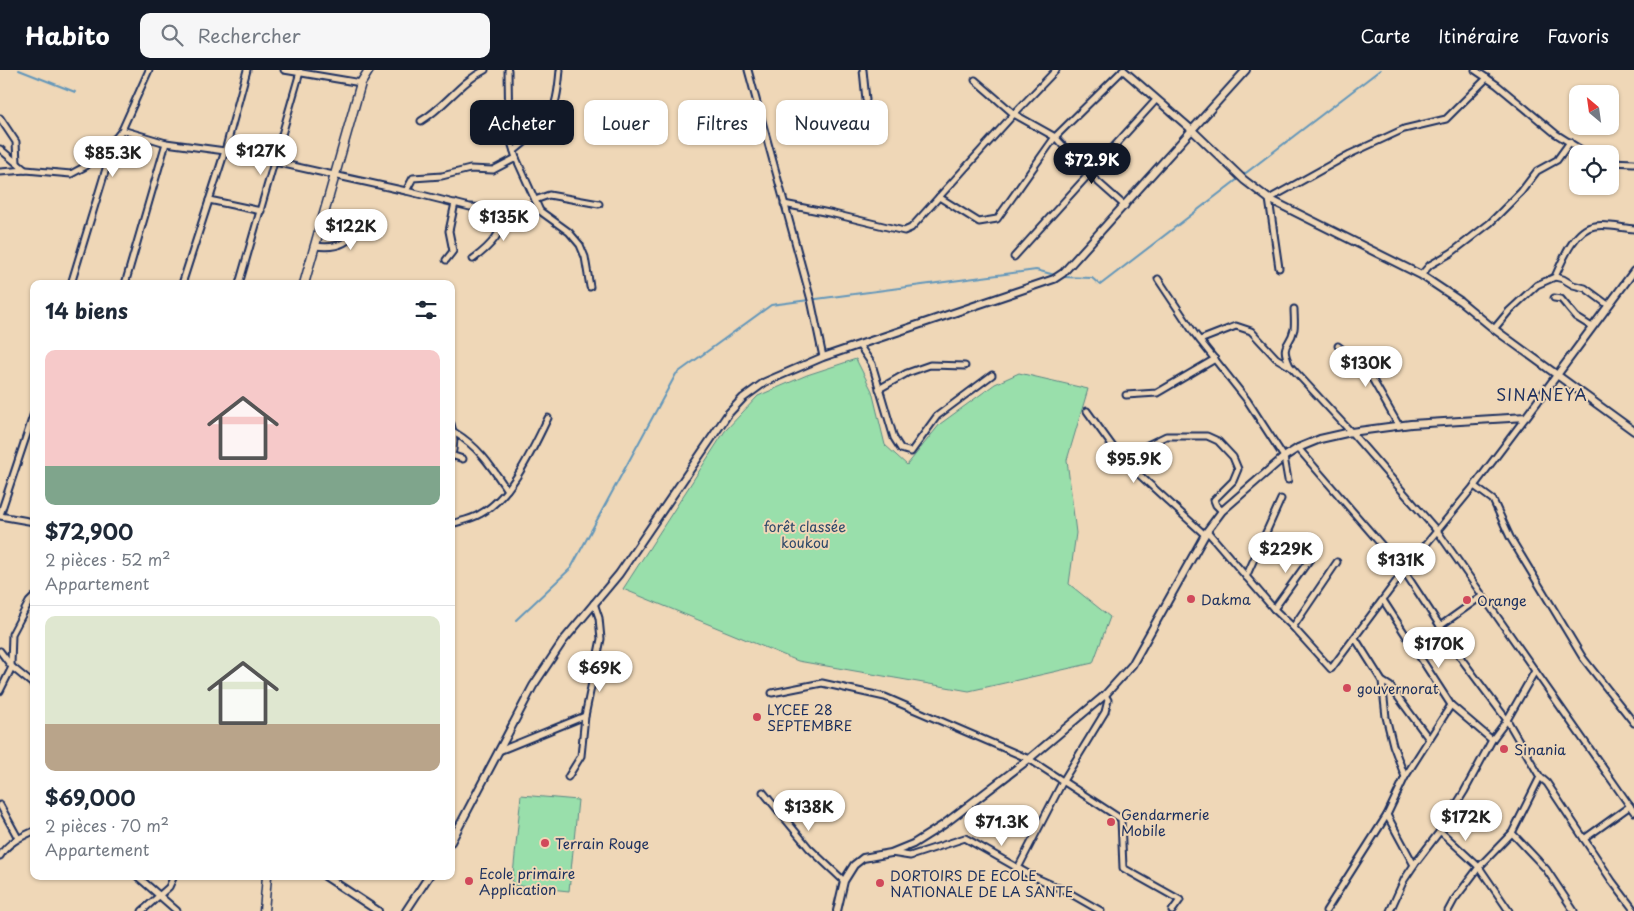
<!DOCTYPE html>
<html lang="fr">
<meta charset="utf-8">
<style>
body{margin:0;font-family:"Playpen Sans",sans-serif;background:#f6f6f7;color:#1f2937;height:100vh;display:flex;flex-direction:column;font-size:19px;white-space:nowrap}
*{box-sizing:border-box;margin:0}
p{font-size:16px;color:#747a83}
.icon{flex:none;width:28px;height:28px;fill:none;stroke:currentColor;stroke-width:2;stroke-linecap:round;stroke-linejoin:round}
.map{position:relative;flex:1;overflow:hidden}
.sheet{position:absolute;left:30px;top:210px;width:425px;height:600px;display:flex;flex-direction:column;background:#fff;border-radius:10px;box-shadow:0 1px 4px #0004}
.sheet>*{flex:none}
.top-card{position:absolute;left:470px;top:30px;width:475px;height:45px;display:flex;gap:10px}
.needle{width:32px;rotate:331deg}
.controls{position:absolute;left:1569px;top:15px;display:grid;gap:10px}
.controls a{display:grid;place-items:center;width:50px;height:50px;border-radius:10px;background:#fff;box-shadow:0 1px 4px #0004;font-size:25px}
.price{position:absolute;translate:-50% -42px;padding:0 11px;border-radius:18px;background:#fff;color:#222;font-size:16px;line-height:32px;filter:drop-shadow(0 1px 2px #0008)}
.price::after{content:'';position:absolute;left:50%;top:30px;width:15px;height:11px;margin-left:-8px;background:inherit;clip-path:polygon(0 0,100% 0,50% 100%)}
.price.on{background:#111827;color:#fff}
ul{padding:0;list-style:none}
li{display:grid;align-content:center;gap:10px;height:265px;padding:0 15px}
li+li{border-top:1px solid #e0e1e3}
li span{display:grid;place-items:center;height:155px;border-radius:10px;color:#555}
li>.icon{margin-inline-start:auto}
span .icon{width:90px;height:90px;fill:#fffc;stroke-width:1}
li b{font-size:21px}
h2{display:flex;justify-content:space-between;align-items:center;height:60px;padding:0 15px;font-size:21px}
.chip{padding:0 18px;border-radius:10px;background:#fff;box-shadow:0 1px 4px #0004;font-size:18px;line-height:45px}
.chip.on{background:#111827;color:#fff}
header{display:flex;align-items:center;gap:30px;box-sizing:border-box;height:70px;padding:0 25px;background:#111827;color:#fff}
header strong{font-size:24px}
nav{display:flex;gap:28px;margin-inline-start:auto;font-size:18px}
.search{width:350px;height:45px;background:#f6f6f7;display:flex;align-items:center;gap:12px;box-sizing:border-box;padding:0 18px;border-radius:10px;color:#747a83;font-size:19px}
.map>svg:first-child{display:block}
.green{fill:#99dfab;stroke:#5a8784}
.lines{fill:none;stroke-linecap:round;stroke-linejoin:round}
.stream{stroke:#6497ba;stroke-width:2}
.minor-casing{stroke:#1b2f5e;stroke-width:9}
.tertiary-casing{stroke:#1b2f5e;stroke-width:10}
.secondary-casing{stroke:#1b2f5e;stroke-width:11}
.minor{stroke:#efd7b7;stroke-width:5}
.tertiary{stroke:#efd7b7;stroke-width:6}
.secondary{stroke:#efd7b7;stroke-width:8}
.poi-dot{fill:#d1495b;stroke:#efd7b7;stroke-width:2}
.labels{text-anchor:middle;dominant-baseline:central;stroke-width:4;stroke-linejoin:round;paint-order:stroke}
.park-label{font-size:14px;fill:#2e496a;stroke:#efd7b7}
.poi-label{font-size:14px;fill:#1b2f5e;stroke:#efd7b7;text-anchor:start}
.quarter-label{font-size:16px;letter-spacing:1px;fill:#1b2f5e;stroke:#efd7b7}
</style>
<header>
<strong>Habito</strong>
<div class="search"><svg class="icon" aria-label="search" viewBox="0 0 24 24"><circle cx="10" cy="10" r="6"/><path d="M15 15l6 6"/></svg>Rechercher</div>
<nav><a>Carte</a><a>Itinéraire</a><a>Favoris</a></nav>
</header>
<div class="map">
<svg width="1634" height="841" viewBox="0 0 1634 841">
<rect width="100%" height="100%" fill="#efd7b7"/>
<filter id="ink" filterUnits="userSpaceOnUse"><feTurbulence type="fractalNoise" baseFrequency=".02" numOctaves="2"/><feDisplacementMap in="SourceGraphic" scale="10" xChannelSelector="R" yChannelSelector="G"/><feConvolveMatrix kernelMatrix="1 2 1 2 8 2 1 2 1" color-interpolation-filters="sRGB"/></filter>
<g filter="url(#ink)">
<g class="green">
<polygon points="856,289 872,321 885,375 907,395 940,354 995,314 1019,303 1088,319 1067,390 1076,463 1069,514 1110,547 1093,593 969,621 798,591 623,519 725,361 758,326 807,305"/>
<polygon points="521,725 578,730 569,821 512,815"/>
</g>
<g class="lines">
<g class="stream">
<polyline points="19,0 75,22"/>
<polyline points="1062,207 1092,208 1100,215 1380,0"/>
<polyline points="516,550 571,498 676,304 771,235 1036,200 1055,205"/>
</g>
<g class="minor-casing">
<g id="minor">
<polyline points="284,0 361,13"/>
<polyline points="508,0 509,66 516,88 540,141"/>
<polyline points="748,0 811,230 823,287"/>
<polyline points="863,0 866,30"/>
<polyline points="1475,0 1497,15 1556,64 1588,84"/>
<polyline points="975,10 1014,44 1055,67 1089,104 1125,136"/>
<polyline points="0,48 16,72 17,93"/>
<path d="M421,51c24,-14 39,-39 64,-51"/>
<polyline points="122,60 166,73 225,81 406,121 470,137 540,141 569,162 580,175 585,187 590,217"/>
<polyline points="0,79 25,100"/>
<path d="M514,81c36,-29 42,-34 46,-81"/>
<polyline points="1610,92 1634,93"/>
<polyline points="0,102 26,100 71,104 86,96 114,69"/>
<polyline points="406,121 413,108 442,106 470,99 493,100 516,88"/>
<polyline points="939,127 979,152 997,149 1055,67 1123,0"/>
<polyline points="209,130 261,141"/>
<polyline points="535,130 549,125 599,134"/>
<polyline points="784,134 834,144 904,161 911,158 1014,44 1056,0"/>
<path d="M315,176c31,4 36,-8 55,-29"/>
<polyline points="1014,187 1156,30"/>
<path d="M473,189c18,-13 31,-27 32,-50"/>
<polyline points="446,190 453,181 449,161 455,133"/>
<polyline points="1279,198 1269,129 1350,84 1404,59 1446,49 1487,8"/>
<polyline points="1421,205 1430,195 1451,183 1490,153 1521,122 1537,101 1557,90 1570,72"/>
<path d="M1555,207c7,-16 20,-49 40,-51 12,-2 27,2 39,3"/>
<polyline points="1158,209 1194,263 1247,330 1284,387 1288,410"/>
<polyline points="71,214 115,69 122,60 149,0"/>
<polyline points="125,214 166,73"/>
<polyline points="182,214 225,81 247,0"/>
<polyline points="239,214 300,2"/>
<polyline points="1554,228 1561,229 1576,247 1592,257"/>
<polyline points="1494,259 1509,241 1537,215 1555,207 1563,209 1573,215 1585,218 1608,235"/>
<polyline points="1200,270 1236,256 1251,261 1276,288 1291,297 1351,362 1438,462 1634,742"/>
<polyline points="859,275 872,294 894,368 901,379 911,382 937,346 992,305"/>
<polyline points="1338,276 1355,289 1370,305 1399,356"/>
<path d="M1290,296c-11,-24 0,-18 4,-37 1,-6 0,-14 0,-20"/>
<polyline points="879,319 907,303 930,295 965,296"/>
<polyline points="1126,325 1157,323 1215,289"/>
<polyline points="1087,341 1121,388 1205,465"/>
<path d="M451,354c4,12 4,22 0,34"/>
<path d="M454,362c25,15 37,34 53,58"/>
<polyline points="1298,378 1404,501 1463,591 1507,650 1540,707 1512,763 1479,797 1454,830 1448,841"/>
<polyline points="451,385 463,389"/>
<polyline points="1121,388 1166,366 1207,366 1218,371 1233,387 1238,399 1233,411 1214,430 1216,435 1222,441"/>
<polyline points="1474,416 1493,430 1510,467 1583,588 1634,653"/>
<polyline points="0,445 34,343"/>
<polyline points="0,446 34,452"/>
<path d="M451,454c10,-3 21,-5 29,-10 32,-17 53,-66 68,-96"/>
<polyline points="1207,461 1274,539 1293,557 1331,599 1404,501 1474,416 1526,347"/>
<polyline points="1246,507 1281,429"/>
<polyline points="1383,530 1451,635 1492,670"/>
<polyline points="1274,539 1315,482"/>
<polyline points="1440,556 1482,526"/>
<polyline points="1293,557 1337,492"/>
<polyline points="0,581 12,597 34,615"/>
<polyline points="11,595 12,564 29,532 34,527"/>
<polyline points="1382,611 1390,616 1429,669"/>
<polyline points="0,621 12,597"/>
<polyline points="772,623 822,613 885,627 1029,689 1121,749 1123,798 1180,830 1172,841"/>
<polyline points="499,681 585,646"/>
<polyline points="568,707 581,686 585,646 601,569 599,548 594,533"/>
<polyline points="1405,707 1451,635"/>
<polyline points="1540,707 1547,713 1612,811 1634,840"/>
<polyline points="763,722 809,778 844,811"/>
<polyline points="0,735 18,768"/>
<polyline points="1387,745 1414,795 1440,761 1464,722 1492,670 1507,650 1535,601"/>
<polyline points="1440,761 1479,797 1509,841"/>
<polyline points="1512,763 1546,799 1574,841"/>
<polyline points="1584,769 1630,736"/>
<polyline points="891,783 910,786 965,768 1030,805 1066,821 1101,841"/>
<path d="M0,786c7,-13 21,-19 34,-25"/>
<polyline points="1018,798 1063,711 1105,642 1108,630 1105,625"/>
<polyline points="137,806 177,841"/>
<polyline points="142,841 169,817 174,806"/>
<polyline points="1326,841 1387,745 1405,707 1393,675 1386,647 1382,611 1355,568"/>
<polyline points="1390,841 1404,810 1414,795"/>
</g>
</g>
<g class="tertiary-casing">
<g id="tertiary">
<polyline points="1123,0 1192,60 1244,110 1269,129 1421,205 1460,231 1494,259 1634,361"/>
<polyline points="451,772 533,616 563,571 619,504 728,344 743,328 765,312 823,287 1054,209 1063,203 1246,0"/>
<polyline points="325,806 378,841"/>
<polyline points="406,841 429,806"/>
<polyline points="837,841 844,811 854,795 863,788 891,783 913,774 943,755 1029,689 1105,625 1132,595 1207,461 1222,441 1284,387 1298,378 1320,369 1351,362 1411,354 1526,347 1634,201"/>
</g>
</g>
<g class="secondary-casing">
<g id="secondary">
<polyline points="304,214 361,13 369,0"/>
<polyline points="264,841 267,806"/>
</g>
</g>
<use href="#minor" class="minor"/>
<use href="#tertiary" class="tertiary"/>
<use href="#secondary" class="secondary"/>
</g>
</g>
<g class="poi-dot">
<circle cx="1191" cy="529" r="5"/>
<circle cx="1467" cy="530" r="5"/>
<circle cx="1347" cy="618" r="5"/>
<circle cx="757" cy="647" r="5"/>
<circle cx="1504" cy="679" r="5"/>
<circle cx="1111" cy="752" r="5"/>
<circle cx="545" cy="773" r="5"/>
<circle cx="469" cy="811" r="5"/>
<circle cx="880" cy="813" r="5"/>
</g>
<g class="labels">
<g class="park-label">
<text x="805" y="456">forêt classée<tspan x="805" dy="16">koukou</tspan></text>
</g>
<g class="poi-label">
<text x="1201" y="529">Dakma</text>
<text x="1477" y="530">Orange</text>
<text x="1357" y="618">gouvernorat</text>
<text x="767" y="639">LYCEE 28<tspan x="767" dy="16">SEPTEMBRE</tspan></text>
<text x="1514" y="679">Sinania</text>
<text x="1121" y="744">Gendarmerie<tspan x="1121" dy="16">Mobile</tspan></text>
<text x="555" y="773">Terrain Rouge</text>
<text x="479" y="803">Ecole primaire<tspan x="479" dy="16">Application</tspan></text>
<text x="890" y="805">DORTOIRS DE ECOLE<tspan x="890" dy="16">NATIONALE DE LA SANTE</tspan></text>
</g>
<g class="quarter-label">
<text x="1542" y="324">SINANEYA</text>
</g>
</g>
</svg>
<div class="controls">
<a><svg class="needle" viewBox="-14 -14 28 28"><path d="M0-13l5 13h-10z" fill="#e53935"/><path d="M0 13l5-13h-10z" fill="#747a83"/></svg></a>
<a><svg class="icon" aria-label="locate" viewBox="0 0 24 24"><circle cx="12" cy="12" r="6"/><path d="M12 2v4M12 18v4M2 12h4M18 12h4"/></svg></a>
</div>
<b class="price" style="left:261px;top:106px">$127K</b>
<b class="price" style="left:113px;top:108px">$85.3K</b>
<b class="price on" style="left:1092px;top:115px">$72.9K</b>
<b class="price" style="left:504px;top:172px">$135K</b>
<b class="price" style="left:351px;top:181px">$122K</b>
<b class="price" style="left:1366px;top:318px">$130K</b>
<b class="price" style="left:1134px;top:414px">$95.9K</b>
<b class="price" style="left:1286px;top:504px">$229K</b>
<b class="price" style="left:1401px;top:515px">$131K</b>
<b class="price" style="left:1439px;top:599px">$170K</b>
<b class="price" style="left:600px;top:623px">$69K</b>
<b class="price" style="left:809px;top:762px">$138K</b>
<b class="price" style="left:1466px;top:772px">$172K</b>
<b class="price" style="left:1002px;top:777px">$71.3K</b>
<div class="top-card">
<a class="chip on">Acheter</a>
<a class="chip">Louer</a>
<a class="chip">Filtres</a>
<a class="chip">Nouveau</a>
</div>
<section class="sheet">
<h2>14 biens<svg class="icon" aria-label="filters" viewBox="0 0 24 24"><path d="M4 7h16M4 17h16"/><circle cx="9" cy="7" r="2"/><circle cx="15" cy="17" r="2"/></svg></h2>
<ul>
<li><span style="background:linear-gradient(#f6c9c9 75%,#7fa58c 0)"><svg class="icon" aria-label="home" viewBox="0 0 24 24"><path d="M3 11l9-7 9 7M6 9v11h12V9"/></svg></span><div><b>$72,900</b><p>2 pièces · 52 m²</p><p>Appartement</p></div></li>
<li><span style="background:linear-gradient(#dfe7d0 70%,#b9a48a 0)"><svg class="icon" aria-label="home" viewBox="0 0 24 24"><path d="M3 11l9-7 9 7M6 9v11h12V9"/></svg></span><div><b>$69,000</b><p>2 pièces · 70 m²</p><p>Appartement</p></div></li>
</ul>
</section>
</div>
